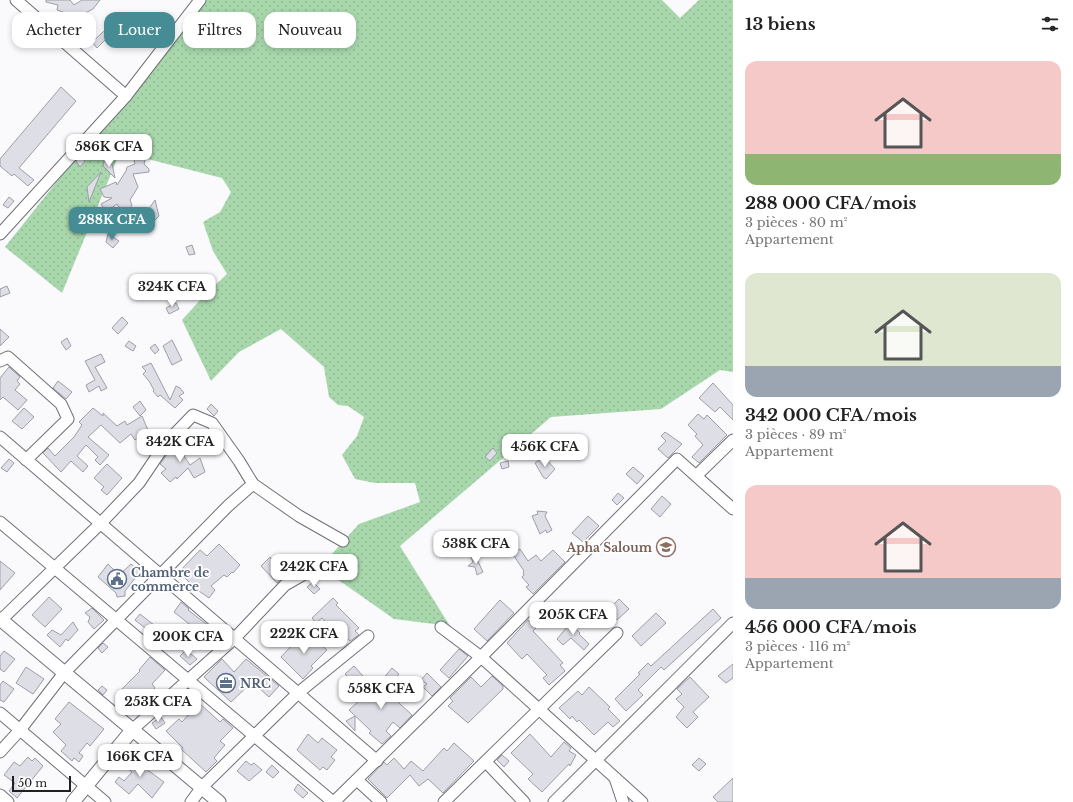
<!DOCTYPE html>
<html lang="fr">
<meta charset="utf-8">
<style>
body{margin:0;font-family:"Libre Baskerville",serif;background:#f2f2f2;color:#222;height:100vh;display:flex;flex-direction:column;font-size:15px;white-space:nowrap}
*{box-sizing:border-box;margin:0}
p{font-size:13px;color:#767676}
.icon{flex:none;width:22px;height:22px;fill:none;stroke:currentColor;stroke-width:2;stroke-linecap:round;stroke-linejoin:round}
.map{position:relative;flex:1;overflow:hidden}
.sheet{display:flex;flex-direction:column;background:#fff;width:340px}
.sheet>*{flex:none}
.guide{position:absolute;left:12px;top:12px;width:380px;height:36px;display:flex;gap:8px}
.scale{position:absolute;left:12px;bottom:10px;width:59px;box-sizing:border-box;padding-left:4px;border:2px solid #202024;border-top:0;font-size:11px;line-height:14px;white-space:nowrap;color:#202024;-webkit-text-stroke:3px #fff;paint-order:stroke}
.price{position:absolute;translate:-50% -34px;padding:0 9px;border-radius:8px;background:#fff;color:#222;font-size:13px;line-height:26px;filter:drop-shadow(0 1px 2px #0008)}
.price::after{content:'';position:absolute;left:50%;top:24px;width:12px;height:9px;margin-left:-6px;background:inherit;clip-path:polygon(0 0,100% 0,50% 100%)}
.price.on{background:#468c95;color:#fff}
ul{padding:0;list-style:none}
li{display:grid;align-content:center;gap:8px;height:212px;padding:0 12px}
li span{display:grid;place-items:center;height:124px;border-radius:12px;color:#555}
li>.icon{margin-inline-start:auto}
span .icon{width:72px;height:72px;fill:#fffc;stroke-width:1}
li b{font-size:17px}
h2{display:flex;justify-content:space-between;align-items:center;height:48px;padding:0 12px;font-size:17px}
.chip{padding:0 14px;border-radius:12px;background:#fff;box-shadow:0 2px 6px #0003;font-size:14px;line-height:36px}
.chip.on{background:#468c95;color:#fff}
main{display:flex;flex:1;min-height:0}
.map>svg:first-child{display:block}
.grass{fill:url(#grass-dots)}
.building{fill:#dedee7;stroke:#9e9ea7}
.lines{fill:none;stroke-linecap:round;stroke-linejoin:round}
.minor-casing{stroke:#6f6f77;stroke-width:13}
.major-casing{stroke:#6f6f77;stroke-width:15}
.minor{stroke:#fff;stroke-width:11}
.major{stroke:#fff;stroke-width:13}
.labels{text-anchor:middle;dominant-baseline:central;stroke-width:3.5;stroke-linejoin:round;paint-order:stroke}
.education-label{font-size:12px;font-weight:bold;fill:#785e54;stroke:#fff;text-anchor:end}
.service-label{font-size:12px;font-weight:bold;fill:#4e5e75;stroke:#fff;text-anchor:start}
</style>
<main>
<div class="map">
<svg width="733" height="802" viewBox="0 0 733 802">
<defs>
<pattern id="grass-dots" width="8" height="8" patternUnits="userSpaceOnUse"><rect width="8" height="8" fill="#a8d7ac"/><path d="M2 2h.1M6 6h.1" fill="none" stroke="#90b894" stroke-width="1.8" stroke-linecap="round"/></pattern>
</defs>
<rect width="100%" height="100%" fill="#fafafd"/>
<polygon class="grass" points="201,0 662,0 680,18 699,0 733,0 733,372 720,370 661,409 551,417 400,546 450,626 394,619 320,567 359,524 420,502 415,483 375,483 355,479 342,455 357,436 364,417 348,406 338,405 329,397 324,367 281,329 239,352 211,381 182,320 202,298 227,274 213,251 203,222 220,212 231,192 222,178 120,152 62,293 5,247"/>
<g class="building">
<polygon points="46,0 70,0 74,5 82,0 100,0 93,9 68,22 63,12 57,10 58,5 46,2"/>
<polygon points="123,14 127,18 97,48 92,42"/>
<polygon points="137,23 145,25 147,32 137,41 133,42 129,35"/>
<polygon points="61,87 76,101 19,168 34,180 28,186 14,174 12,176 0,166 0,159"/>
<polygon points="139,152 146,155 144,164 149,169 149,172 133,174 138,187 130,200 132,205 129,210 131,212 125,217 117,204 106,212 101,204 112,198 104,197 100,189 116,182 117,185 126,171 127,167 135,164 134,161"/>
<polygon points="81,156 85,161 80,167 76,161"/>
<polygon points="104,161 112,164 115,178 103,166"/>
<polygon points="101,172 89,202 87,187"/>
<polygon points="9,197 14,201 8,208 3,205"/>
<polygon points="155,200 159,216 153,222 145,216 145,214"/>
<polygon points="108,218 120,219 109,225 106,222"/>
<polygon points="108,234 119,241 113,248 106,242"/>
<polygon points="192,245 195,254 189,255 186,247"/>
<polygon points="7,286 10,293 0,297 0,289"/>
<polygon points="176,303 179,309 169,314 166,308"/>
<polygon points="122,317 128,323 118,334 112,328"/>
<polygon points="0,329 9,337 0,346"/>
<polygon points="67,338 71,346 66,350 61,342"/>
<polygon points="172,340 182,360 172,365 163,346"/>
<polygon points="129,341 136,346 133,351 125,346"/>
<polygon points="155,344 159,350 155,354 150,348"/>
<polygon points="101,354 105,362 95,367 107,388 101,391 99,386 89,392 86,385 95,380 85,361"/>
<polygon points="151,363 170,400 176,386 180,388 184,393 179,396 183,400 175,408 160,395 158,397 153,391 154,390 149,381 143,374 146,371 142,367"/>
<polygon points="9,367 20,377 17,381 20,384 15,390 27,400 18,410 3,397 0,400 0,378"/>
<polygon points="58,381 72,392 66,399 53,388"/>
<polygon points="713,383 733,405 733,420 720,407 715,412 699,398"/>
<polygon points="140,401 146,410 140,416 133,407"/>
<polygon points="211,404 218,411 214,416 207,409"/>
<polygon points="24,408 34,417 22,429 12,421"/>
<polygon points="93,408 103,416 103,413 117,426 125,421 127,425 142,416 148,430 135,440 131,434 120,443 101,425 88,437 109,455 100,465 95,460 98,457 86,445 77,456 88,466 83,472 71,461 61,472 43,453 48,448 55,456 74,437 82,425 79,422"/>
<polygon points="698,414 704,419 707,415 727,435 699,463 692,457 703,445 695,436 697,434 688,425"/>
<polygon points="665,432 682,444 668,458 658,449 666,441 661,436"/>
<polygon points="177,441 182,445 187,441 193,447 184,456 190,465 200,458 205,472 194,478 188,468 177,479 176,477 170,482 161,473 166,469 160,464"/>
<polygon points="493,448 497,453 490,461 485,457"/>
<polygon points="544,457 555,469 546,479 543,477 535,463"/>
<polygon points="9,459 14,463 7,472 1,468"/>
<polygon points="508,461 509,467 502,469 500,463"/>
<polygon points="107,464 122,478 107,495 101,490 104,487 94,478"/>
<polygon points="633,467 644,476 637,484 626,474"/>
<polygon points="618,493 624,498 617,505 612,500"/>
<polygon points="662,496 671,504 660,517 651,509"/>
<polygon points="537,511 547,512 545,516 552,530 547,533 546,530 540,534 532,516 538,514"/>
<polygon points="588,516 599,526 583,542 572,533"/>
<polygon points="219,544 240,565 233,573 232,572 227,577 224,575 211,586 215,590 209,598 196,589 179,572 200,550 207,556"/>
<polygon points="520,549 528,561 536,555 541,561 553,550 565,562 533,594 526,587 529,585 522,577 524,575 523,573 524,571 512,553"/>
<polygon points="475,555 483,572 477,575 475,567 468,566 473,562 471,557"/>
<polygon points="270,557 282,572 280,573 284,577 277,583 261,566"/>
<polygon points="0,561 15,573 0,590"/>
<polygon points="108,564 119,575 131,564 140,572 125,591 125,596 117,597 116,593 98,577"/>
<polygon points="313,582 320,589 314,594 307,587"/>
<polygon points="49,597 62,609 45,627 32,615"/>
<polygon points="333,598 338,603 336,605 359,628 355,631 359,635 350,641 347,638 343,642 322,618 316,623 312,618"/>
<polygon points="619,599 629,609 617,620 608,610"/>
<polygon points="500,600 514,613 487,641 474,629"/>
<polygon points="181,602 189,609 188,610 210,627 198,641 189,633 193,627 174,612"/>
<polygon points="92,608 104,620 94,629 88,622 90,617 85,613"/>
<polygon points="713,609 721,618 664,670 661,667 638,690 643,695 626,711 615,699 640,674 638,673 648,663 651,666"/>
<polygon points="656,613 666,623 641,646 632,636"/>
<polygon points="140,614 159,629 154,635 135,620"/>
<polygon points="528,620 536,628 533,631 563,663 560,665 565,671 549,685 543,678 547,675 527,654 522,659 507,643"/>
<polygon points="573,620 578,625 575,628 580,633 579,634 589,644 584,650 571,638 563,645 557,639"/>
<polygon points="73,622 78,630 68,641 66,639 60,647 47,635 52,630 61,635"/>
<polygon points="307,633 327,650 311,666 313,668 303,679 281,657 295,642 297,644"/>
<polygon points="103,643 108,647 102,653 98,648"/>
<polygon points="459,649 468,656 449,678 440,670"/>
<polygon points="186,650 197,659 190,665 180,656"/>
<polygon points="4,651 15,659 4,672 0,669 0,656"/>
<polygon points="150,657 165,670 152,684 155,688 136,707 119,692 140,671 139,670"/>
<polygon points="222,659 234,672 246,659 279,686 269,697 252,682 231,702 204,677"/>
<polygon points="733,664 733,678 726,683 718,676"/>
<polygon points="354,666 363,676 355,684 345,674"/>
<polygon points="26,667 44,679 33,694 16,683"/>
<polygon points="392,668 399,674 385,690 412,715 400,728 393,722 386,731 391,736 382,744 369,733 371,731 349,710 361,699 364,702"/>
<polygon points="427,673 441,687 432,696 423,687 427,684 421,680"/>
<polygon points="492,676 503,686 503,689 468,723 448,706 453,701 450,698 471,677 481,687"/>
<polygon points="690,677 709,697 693,712 698,717 687,728 676,717 684,707 676,699 682,694 677,689"/>
<polygon points="3,681 14,689 4,702 0,700 0,685"/>
<polygon points="102,686 107,690 103,695 98,690"/>
<polygon points="589,687 610,707 608,709 620,721 613,727 608,722 594,735 579,720 577,722 572,716 570,719 559,708 578,691 582,695"/>
<polygon points="69,702 104,729 90,746 87,743 79,753 83,756 79,762 74,758 72,761 61,751 66,745 53,732 61,724 55,719"/>
<polygon points="199,703 220,722 223,719 233,728 220,741 225,745 214,758 217,761 206,772 181,749 183,748 166,731 179,719 182,722"/>
<polygon points="355,716 355,731 346,721"/>
<polygon points="161,717 165,723 156,729 152,723"/>
<polygon points="308,734 318,743 322,738 337,750 331,757 335,760 327,770 323,767 320,770 297,750"/>
<polygon points="530,734 551,757 564,742 571,748 569,751 576,755 570,766 569,764 542,792 528,779 533,774 511,753"/>
<polygon points="454,743 474,761 443,793 428,779 419,786 410,775 387,798 368,779 384,762 387,765 394,758 404,769 411,761 423,771 444,748 447,751"/>
<polygon points="132,752 145,762 142,766 164,782 152,798 138,784 129,794 115,782 119,777 124,781 132,772 127,768 132,762 127,758"/>
<polygon points="502,755 509,761 504,767 497,760"/>
<polygon points="28,757 32,761 35,758 43,766 17,798 9,791 15,783 4,775 14,762 20,766"/>
<polygon points="699,758 706,764 699,771 692,765"/>
<polygon points="246,761 251,765 254,763 262,770 249,781 237,771"/>
<polygon points="272,765 279,772 273,778 266,772"/>
<polygon points="733,778 733,802 718,802 713,797"/>
<polygon points="298,784 308,793 303,798 294,790"/>
</g>
<g class="lines">
<g class="minor-casing">
<g id="minor">
<polyline points="16,0 126,96"/>
<polyline points="0,234 126,96 200,0"/>
<polyline points="0,361 8,357 61,404 68,419 26,460"/>
<polyline points="0,437 377,761"/>
<polyline points="697,475 733,440"/>
<polyline points="0,522 333,802"/>
<polyline points="0,621 100,524 139,483 166,443 193,415 212,423 239,461 253,484 299,516 343,541"/>
<polyline points="441,627 481,657 642,802"/>
<polyline points="0,713 105,802"/>
<polyline points="133,729 234,639 285,585 320,565"/>
<polyline points="0,752 20,730 64,673 228,506 253,484"/>
<polyline points="486,762 524,802"/>
<polyline points="615,778 623,802"/>
<polyline points="357,780 381,802"/>
<polyline points="0,795 8,802"/>
<polyline points="191,802 202,787 298,693 368,636"/>
<polyline points="334,802 481,657 677,459 733,509"/>
<polyline points="444,802 617,633"/>
<polyline points="554,802 733,623"/>
</g>
</g>
<g class="major-casing">
<g id="major">
<polyline points="0,619 219,802"/>
<polyline points="73,802 133,729"/>
</g>
</g>
<use href="#minor" class="minor"/>
<use href="#major" class="major"/>
</g>
<defs>
<g id="school-ring" transform="scale(1)"><circle r="9.5" fill="#fff" stroke="#8d6e63" stroke-width="1.5"/><path d="M0-5L7-2L0 1L-7-2ZM-4 1L0 2.5L4 1V4Q0 6-4 4Z" fill="#8d6e63"/></g>
<g id="civic-ring" transform="scale(1)"><circle r="9.5" fill="#fff" stroke="#5c6f8a" stroke-width="1.5"/><path d="M-.6-6.5H3V-4.5H.6V-3L4-1V1h2V6H-6V1h2V-1L-.6-3ZM-1.2 2.5V6h2.4V2.5Z" fill="#5c6f8a"/></g>
<g id="office-ring" transform="scale(1)"><circle r="9.5" fill="#fff" stroke="#5c6f8a" stroke-width="1.5"/><path d="M-6-3h4V-5.5h4V-3h4V5H-6ZM-1-4.5V-3h2v-1.5ZM-6 0V1H6V0Z" fill="#5c6f8a"/></g>
</defs>
<g fill-rule="evenodd">
<use href="#school-ring" x="666" y="547"/>
<use href="#civic-ring" x="117" y="579"/>
<use href="#office-ring" x="226" y="683"/>
</g>
<g class="labels">
<g class="education-label">
<text x="652" y="547">Apha Saloum</text>
</g>
<g class="service-label">
<text x="131" y="572">Chambre de<tspan x="131" dy="14">commerce</tspan></text>
<text x="240" y="683">NRC</text>
</g>
</g>
</svg>
<div class="scale">50 m</div>
<b class="price" style="left:109px;top:168px">586K CFA</b>
<b class="price on" style="left:112px;top:241px">288K CFA</b>
<b class="price" style="left:172px;top:308px">324K CFA</b>
<b class="price" style="left:180px;top:463px">342K CFA</b>
<b class="price" style="left:545px;top:468px">456K CFA</b>
<b class="price" style="left:476px;top:565px">538K CFA</b>
<b class="price" style="left:314px;top:588px">242K CFA</b>
<b class="price" style="left:573px;top:636px">205K CFA</b>
<b class="price" style="left:304px;top:655px">222K CFA</b>
<b class="price" style="left:188px;top:658px">200K CFA</b>
<b class="price" style="left:381px;top:710px">558K CFA</b>
<b class="price" style="left:158px;top:723px">253K CFA</b>
<b class="price" style="left:140px;top:778px">166K CFA</b>
<div class="guide">
<a class="chip">Acheter</a>
<a class="chip on">Louer</a>
<a class="chip">Filtres</a>
<a class="chip">Nouveau</a>
</div>
</div>
<section class="sheet">
<h2>13 biens<svg class="icon" aria-label="filters" viewBox="0 0 24 24"><path d="M4 7h16M4 17h16"/><circle cx="9" cy="7" r="2"/><circle cx="15" cy="17" r="2"/></svg></h2>
<ul>
<li><span style="background:linear-gradient(#f6c9c9 75%,#8fb573 0)"><svg class="icon" aria-label="home" viewBox="0 0 24 24"><path d="M3 11l9-7 9 7M6 9v11h12V9"/></svg></span><div><b>288 000 CFA/mois</b><p>3 pièces · 80 m²</p><p>Appartement</p></div></li>
<li><span style="background:linear-gradient(#dfe7d0 75%,#9aa5b1 0)"><svg class="icon" aria-label="home" viewBox="0 0 24 24"><path d="M3 11l9-7 9 7M6 9v11h12V9"/></svg></span><div><b>342 000 CFA/mois</b><p>3 pièces · 89 m²</p><p>Appartement</p></div></li>
<li><span style="background:linear-gradient(#f6c9c9 75%,#9aa5b1 0)"><svg class="icon" aria-label="home" viewBox="0 0 24 24"><path d="M3 11l9-7 9 7M6 9v11h12V9"/></svg></span><div><b>456 000 CFA/mois</b><p>3 pièces · 116 m²</p><p>Appartement</p></div></li>
</ul>
</section>
</main>
